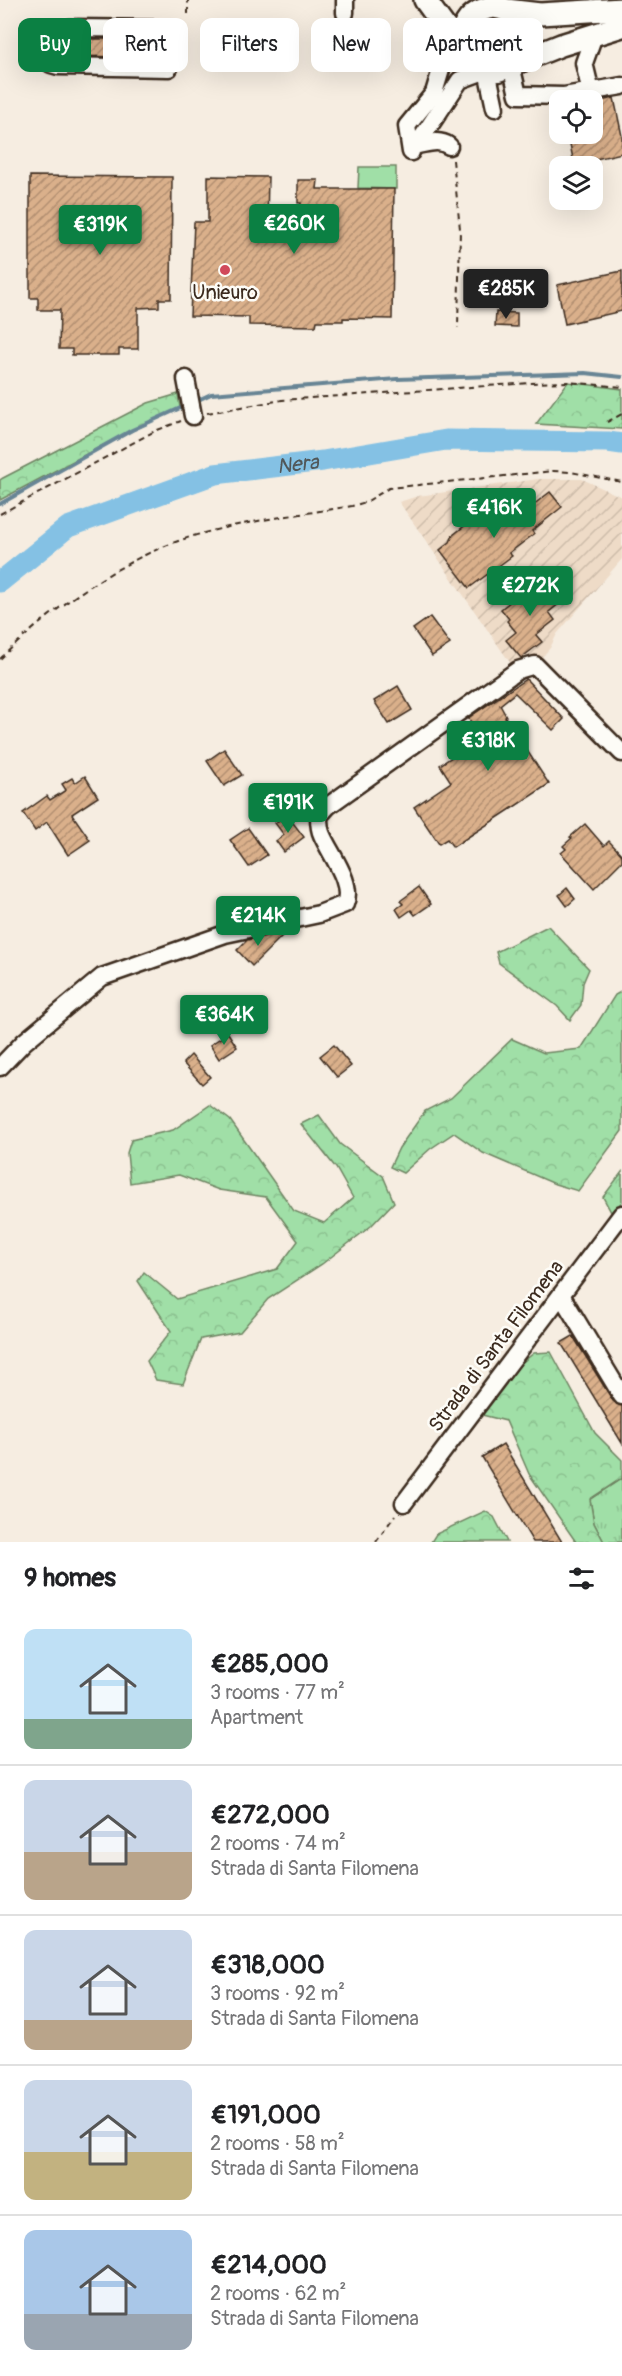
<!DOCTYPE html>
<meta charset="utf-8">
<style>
body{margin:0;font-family:Pangolin,sans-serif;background:#f2f2f2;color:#202124;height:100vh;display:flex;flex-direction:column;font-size:22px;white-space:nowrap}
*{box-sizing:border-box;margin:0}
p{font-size:20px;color:#757577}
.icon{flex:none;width:33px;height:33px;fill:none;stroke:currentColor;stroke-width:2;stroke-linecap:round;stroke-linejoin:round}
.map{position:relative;height:1542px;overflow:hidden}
.side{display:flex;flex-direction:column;background:#fff;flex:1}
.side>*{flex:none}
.guide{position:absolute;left:18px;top:18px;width:586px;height:54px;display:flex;gap:12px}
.tools{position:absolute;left:549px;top:90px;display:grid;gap:12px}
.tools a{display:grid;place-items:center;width:54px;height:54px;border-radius:12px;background:#fff;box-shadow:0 6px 24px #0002;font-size:30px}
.price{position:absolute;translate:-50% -51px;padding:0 14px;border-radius:6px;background:#0b8043;color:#fff;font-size:20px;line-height:39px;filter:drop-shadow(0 2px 3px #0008)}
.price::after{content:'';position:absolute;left:50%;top:36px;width:18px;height:14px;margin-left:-9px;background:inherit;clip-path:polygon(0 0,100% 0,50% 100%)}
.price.on{background:#222;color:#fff}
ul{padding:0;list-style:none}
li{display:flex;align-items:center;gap:18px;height:150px;padding:0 24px}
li+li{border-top:2px solid #e0e0e0}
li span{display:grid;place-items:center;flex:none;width:168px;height:120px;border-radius:12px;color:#555}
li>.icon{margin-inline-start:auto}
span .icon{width:72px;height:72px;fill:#fffc;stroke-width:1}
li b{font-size:26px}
h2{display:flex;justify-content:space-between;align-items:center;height:72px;padding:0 24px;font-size:26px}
.tag{padding:0 21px;border-radius:12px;background:#fff;box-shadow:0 6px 24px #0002;font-size:21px;line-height:54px}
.tag.on{background:#0b8043;color:#fff}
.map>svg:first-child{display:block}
.industrial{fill:url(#industrial-furrows)}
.grass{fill:url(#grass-tufts);stroke:#6e8462;stroke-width:1.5}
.forest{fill:url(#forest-crowns);stroke:#6e8462;stroke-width:1.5}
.garden{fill:#a0dfa7;stroke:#6e8462;stroke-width:1.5}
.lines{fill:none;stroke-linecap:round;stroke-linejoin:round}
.stream{stroke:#678595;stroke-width:4}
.river{stroke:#84c1e4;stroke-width:21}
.building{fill:url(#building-hatch);stroke:#3b2a1e;stroke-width:1.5}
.minor-casing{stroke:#3b2a1e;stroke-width:21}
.major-casing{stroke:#3b2a1e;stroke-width:26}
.path{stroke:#3b2a1e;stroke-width:2;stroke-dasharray:6 4.5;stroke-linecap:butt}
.minor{stroke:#fdfcf7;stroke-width:16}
.major{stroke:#fdfcf7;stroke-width:21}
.poi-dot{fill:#d1495b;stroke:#fdfcf7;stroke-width:2}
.labels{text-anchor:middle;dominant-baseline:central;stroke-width:5;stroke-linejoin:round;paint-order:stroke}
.poi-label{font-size:20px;fill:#3b2a1e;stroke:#fdfcf7}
.street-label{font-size:20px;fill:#3b2a1e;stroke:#fdfcf7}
.water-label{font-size:21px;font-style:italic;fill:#515759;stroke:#fdfcf7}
</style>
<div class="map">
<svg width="622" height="1542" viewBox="0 0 622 1542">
<defs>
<pattern id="industrial-furrows" width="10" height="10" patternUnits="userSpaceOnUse" patternTransform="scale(1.5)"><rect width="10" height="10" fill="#eedbc7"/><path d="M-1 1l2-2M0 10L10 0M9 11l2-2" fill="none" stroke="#cdbcaa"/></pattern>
<pattern id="grass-tufts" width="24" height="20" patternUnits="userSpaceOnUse" patternTransform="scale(1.5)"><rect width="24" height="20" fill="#a0dfa7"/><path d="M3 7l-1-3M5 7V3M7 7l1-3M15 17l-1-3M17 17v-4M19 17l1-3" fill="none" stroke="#8bc08f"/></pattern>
<pattern id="forest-crowns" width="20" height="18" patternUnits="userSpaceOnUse" patternTransform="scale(1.5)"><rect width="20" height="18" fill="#a0dfa7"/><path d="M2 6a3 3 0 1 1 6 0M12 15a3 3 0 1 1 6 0" fill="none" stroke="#8bc08f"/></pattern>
<pattern id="building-hatch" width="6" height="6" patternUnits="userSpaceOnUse" patternTransform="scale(1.5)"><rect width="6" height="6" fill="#dab08b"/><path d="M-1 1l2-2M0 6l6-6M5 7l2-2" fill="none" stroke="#b28f71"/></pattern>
</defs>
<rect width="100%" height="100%" fill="#f6ede1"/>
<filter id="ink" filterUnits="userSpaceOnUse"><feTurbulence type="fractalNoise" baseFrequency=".0167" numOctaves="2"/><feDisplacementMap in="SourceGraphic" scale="12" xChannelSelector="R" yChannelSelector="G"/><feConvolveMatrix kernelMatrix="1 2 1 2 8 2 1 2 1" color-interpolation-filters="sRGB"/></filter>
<g filter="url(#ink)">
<polygon class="industrial" points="538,479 582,479 622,497 622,559 557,634 550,648 542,657 511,664 399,502 418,496"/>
<g class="grass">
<polygon points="480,12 514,20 513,55 489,64 468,50 468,25"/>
<polygon points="622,1478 622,1542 604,1542 594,1523 590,1499"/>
</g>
<g class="forest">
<polygon points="568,382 622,389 622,429 536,424"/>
<polygon points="178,394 180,408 109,442 0,500 0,480 3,478 148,403"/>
<polygon points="548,926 589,969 583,983 581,1005 570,1020 557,1006 499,963 496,952"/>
<polygon points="622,991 622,1131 578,1191 555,1184 483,1153 454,1133 430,1149 403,1173 390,1167 399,1148 425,1111 451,1098 512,1039 544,1053 581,1049 615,995"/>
<polygon points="210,1105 230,1120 294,1211 324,1223 353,1198 336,1168 301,1124 319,1115 340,1144 383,1176 394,1202 371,1226 322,1264 268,1299 240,1332 201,1339 183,1384 156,1380 147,1361 171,1331 138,1281 144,1272 177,1299 277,1269 298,1241 266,1197 219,1190 179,1175 130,1183 127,1153 131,1140 173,1130"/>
<polygon points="622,1172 622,1202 611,1212 603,1197"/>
<polygon points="551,1352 595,1433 622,1460 622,1478 590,1499 594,1523 604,1542 576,1542 529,1474 506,1421 482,1415 500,1380 534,1353"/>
<polygon points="485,1511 494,1517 507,1542 431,1542 436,1534"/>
</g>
<polygon class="garden" points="359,167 396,167 396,189 358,188"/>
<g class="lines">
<g class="stream">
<polyline points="196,401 211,394 397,379 585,373 622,377"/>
<polyline points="0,504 132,430 187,405"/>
</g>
<path class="river" id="s1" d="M0,582l68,-55 147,-53 108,-13 123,-21 162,2 14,2"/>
</g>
<g class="building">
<polygon points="73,39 126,39 126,57 70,56 70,44"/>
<polygon points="614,98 622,136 622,153 574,164 568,134 592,134 592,103"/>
<polygon points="30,176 172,177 171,299 159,299 159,307 138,308 138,349 119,349 119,355 72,355 72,349 59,349 60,310 38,310 38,298 30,298"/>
<polygon points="208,176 268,177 267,223 301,224 301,203 298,203 298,180 318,180 317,189 394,189 392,319 343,318 343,321 317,321 316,326 249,325 249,317 190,316 194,222 208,222"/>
<polygon points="622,271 622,311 565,324 557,285"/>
<polygon points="496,312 517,313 517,327 495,326"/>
<polygon points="550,492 562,507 532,531 534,534 509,553 512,556 469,588 440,550 450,542 453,535 486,509 496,523 519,505 524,512"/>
<polygon points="539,579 559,604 549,612 555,620 536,635 542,642 521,658 506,640 516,632 507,621 509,619 501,609"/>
<polygon points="430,617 450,644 432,656 413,629"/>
<polygon points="526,679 564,719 553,730 515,693 500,705 506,716 505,717 549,784 453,847 447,839 439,844 414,807 451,782 440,765 482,737 468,718"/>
<polygon points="398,686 412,710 389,724 374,701"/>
<polygon points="224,749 242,775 224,786 207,761"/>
<polygon points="85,776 98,797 72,814 90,840 68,855 47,822 35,831 23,813 47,796 50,800 66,790 62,784 72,778 75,783"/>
<polygon points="287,815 304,837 284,852 276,841 284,835 275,823"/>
<polygon points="585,824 604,846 609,841 622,855 622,861 594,889 561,853 566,849 563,846 572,838 570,837"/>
<polygon points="248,828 267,855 249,867 230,840"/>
<polygon points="419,887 431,904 415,915 411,910 401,917 396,909 403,904 400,901"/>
<polygon points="567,888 575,899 567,906 559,895"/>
<polygon points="281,933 283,935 252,966 237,950 247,940"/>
<polygon points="228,1033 237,1047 219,1059 210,1045"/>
<polygon points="334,1045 351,1066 337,1077 320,1056"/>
<polygon points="191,1055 210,1077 202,1084 183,1063"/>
<polygon points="573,1336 613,1401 622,1406 622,1443 561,1343"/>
<polygon points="503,1444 562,1542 533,1542 482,1457"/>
</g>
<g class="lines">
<g class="minor-casing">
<g id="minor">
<polyline points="345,13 345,0"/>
<polyline points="511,65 518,95 564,96 622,86"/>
<polyline points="169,68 58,66 51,64 47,53 63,36 65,29 70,28 170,29"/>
<polyline points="591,92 584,63 594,35"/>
<polyline points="417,145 460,80 487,70 495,108"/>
<path d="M417,145c12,-2 22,-6 32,1"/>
<polyline points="411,152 407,126 434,93 443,63 457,44"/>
<polyline points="186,379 193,416"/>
<path d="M0,1067l24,-25 78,-65 123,-43 94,-20 26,-10c9,-21 -15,-50 -23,-69 -3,-6 -3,-13 -3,-19l9,-10 190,-136 17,-5 87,88"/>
<polyline points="561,1295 622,1396"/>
<polyline points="404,1503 622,1214"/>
</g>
</g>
<g class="major-casing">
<g id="major">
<polyline points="425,0 457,44"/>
<path d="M494,7c54,7 26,85 -19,58 -7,-4 -12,-13 -18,-21 7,-20 13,-34 37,-37z"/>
<polyline points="506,10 540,14 622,9"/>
<polyline points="511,65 561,45 622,26"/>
</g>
</g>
<g class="path">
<polyline points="188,14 188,0"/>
<polyline points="453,160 460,229 458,328"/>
<polyline points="207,413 282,400 530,383 568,382 622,387"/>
<polyline points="607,422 622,414"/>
<polyline points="0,514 155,431 181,421"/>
<path d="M0,659c53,-52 130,-107 204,-126 48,-13 99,-19 148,-27l14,-4 23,-14 164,-17 18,1 51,10"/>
<polyline points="376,1542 395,1515"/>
</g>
<use href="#minor" class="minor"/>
<use href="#major" class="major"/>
</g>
</g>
<circle class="poi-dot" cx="225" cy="270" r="6"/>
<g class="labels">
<g class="poi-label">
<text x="225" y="292">Unieuro</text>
</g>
<g class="street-label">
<text transform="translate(496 1346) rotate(-53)">Strada di Santa Filomena</text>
</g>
<g class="water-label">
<text stroke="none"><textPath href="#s1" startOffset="327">Nera</textPath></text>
</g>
</g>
</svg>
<div class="tools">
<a><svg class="icon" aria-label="locate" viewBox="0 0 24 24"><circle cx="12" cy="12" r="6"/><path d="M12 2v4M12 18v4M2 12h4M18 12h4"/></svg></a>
<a><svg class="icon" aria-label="layers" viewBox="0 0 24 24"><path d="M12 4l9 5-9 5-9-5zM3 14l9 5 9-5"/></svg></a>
</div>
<b class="price" style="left:294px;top:255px">€260K</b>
<b class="price" style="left:100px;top:256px">€319K</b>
<b class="price on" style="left:506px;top:320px">€285K</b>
<b class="price" style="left:494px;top:539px">€416K</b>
<b class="price" style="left:530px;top:617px">€272K</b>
<b class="price" style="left:488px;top:772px">€318K</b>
<b class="price" style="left:288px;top:834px">€191K</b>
<b class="price" style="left:258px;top:947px">€214K</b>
<b class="price" style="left:224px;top:1046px">€364K</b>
<div class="guide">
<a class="tag on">Buy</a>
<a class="tag">Rent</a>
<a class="tag">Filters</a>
<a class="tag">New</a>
<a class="tag">Apartment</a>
</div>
</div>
<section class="side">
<h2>9 homes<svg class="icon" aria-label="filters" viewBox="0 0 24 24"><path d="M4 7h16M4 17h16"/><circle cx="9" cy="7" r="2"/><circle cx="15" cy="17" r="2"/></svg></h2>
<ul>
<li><span style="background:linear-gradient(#bfe0f5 75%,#7fa58c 0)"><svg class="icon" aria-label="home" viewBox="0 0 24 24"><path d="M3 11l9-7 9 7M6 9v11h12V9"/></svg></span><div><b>€285,000</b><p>3 rooms · 77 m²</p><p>Apartment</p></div></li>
<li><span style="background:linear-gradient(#c9d6e8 60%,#b9a48a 0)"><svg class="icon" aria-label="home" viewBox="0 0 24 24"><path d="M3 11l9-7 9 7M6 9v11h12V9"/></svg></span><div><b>€272,000</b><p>2 rooms · 74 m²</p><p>Strada di Santa Filomena</p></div></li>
<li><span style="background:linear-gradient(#c9d6e8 75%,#b9a48a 0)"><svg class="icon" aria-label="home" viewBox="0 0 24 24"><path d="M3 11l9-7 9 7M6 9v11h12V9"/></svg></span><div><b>€318,000</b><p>3 rooms · 92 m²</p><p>Strada di Santa Filomena</p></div></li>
<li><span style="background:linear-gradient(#c9d6e8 60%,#c2b280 0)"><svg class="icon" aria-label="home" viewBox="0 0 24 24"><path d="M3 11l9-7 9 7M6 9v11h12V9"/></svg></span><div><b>€191,000</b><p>2 rooms · 58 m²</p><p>Strada di Santa Filomena</p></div></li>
<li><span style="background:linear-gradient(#a9c7e8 70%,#9aa5b1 0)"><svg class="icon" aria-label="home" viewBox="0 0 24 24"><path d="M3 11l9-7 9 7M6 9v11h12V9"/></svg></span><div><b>€214,000</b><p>2 rooms · 62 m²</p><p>Strada di Santa Filomena</p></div></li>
</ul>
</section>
